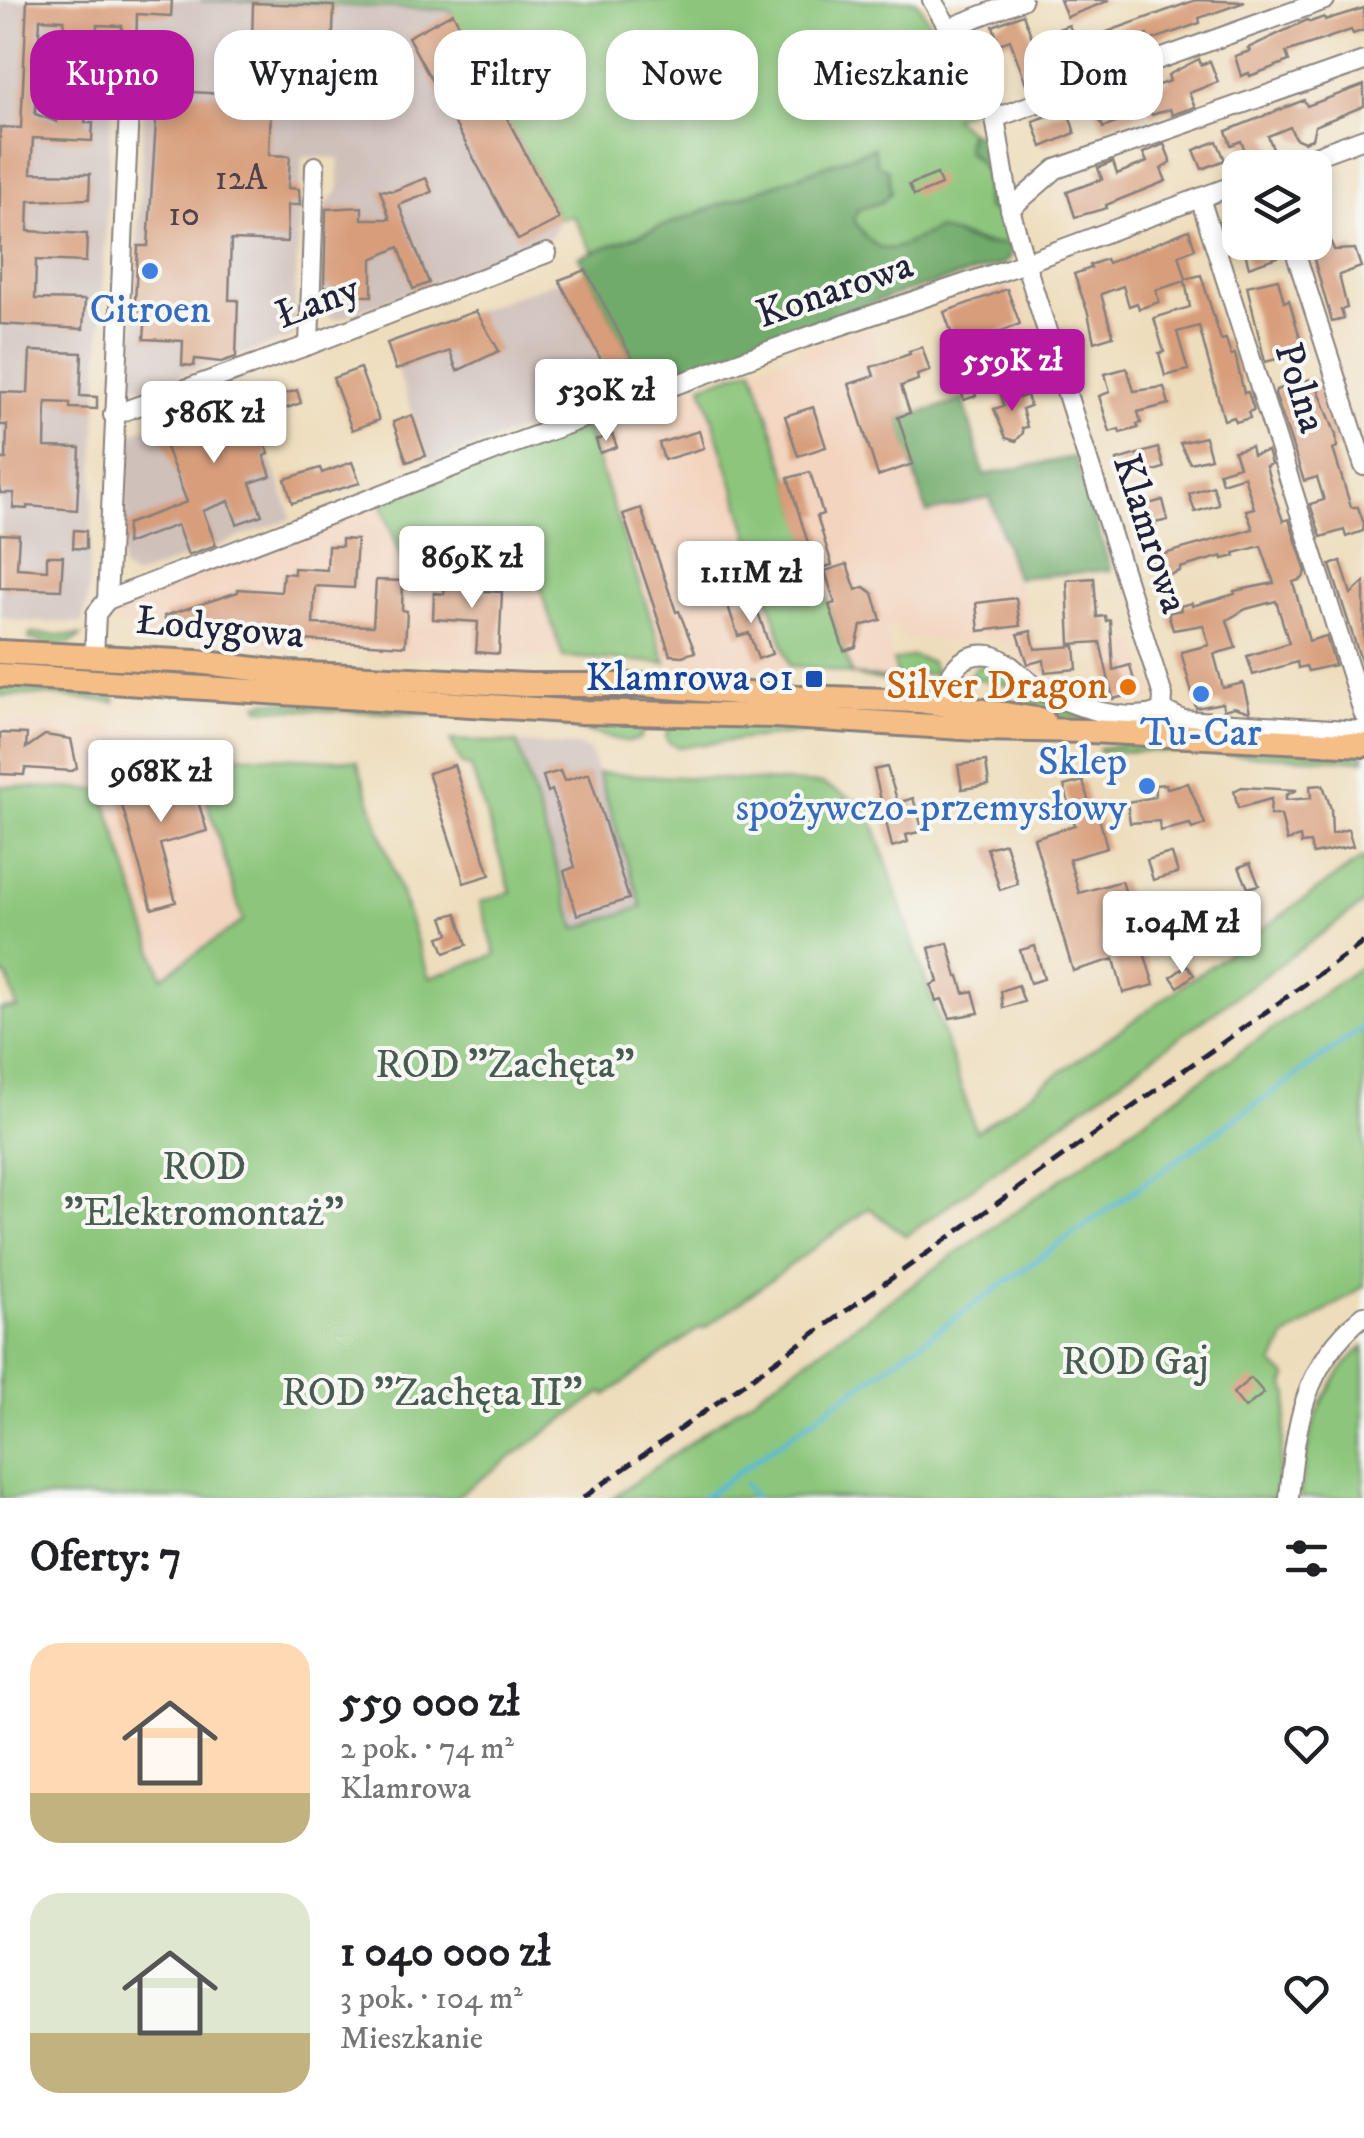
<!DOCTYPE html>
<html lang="pl">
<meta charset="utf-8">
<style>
body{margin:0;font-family:"IM FELL DW Pica",serif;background:#f6f6f6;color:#202124;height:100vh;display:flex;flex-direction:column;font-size:38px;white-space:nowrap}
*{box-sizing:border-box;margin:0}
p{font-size:32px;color:#757577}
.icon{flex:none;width:55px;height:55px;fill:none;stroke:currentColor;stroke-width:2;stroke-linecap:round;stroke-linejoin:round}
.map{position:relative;height:1498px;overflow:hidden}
.sheet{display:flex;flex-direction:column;background:#fff;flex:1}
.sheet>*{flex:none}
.hud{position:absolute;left:30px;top:30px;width:1305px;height:90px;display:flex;gap:20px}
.fabs{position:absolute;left:1222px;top:150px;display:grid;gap:20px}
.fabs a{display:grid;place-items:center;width:110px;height:110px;border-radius:20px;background:#fff;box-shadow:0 5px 15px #0003;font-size:50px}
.price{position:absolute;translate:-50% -85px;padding:0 22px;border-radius:10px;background:#fff;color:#222;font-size:32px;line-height:65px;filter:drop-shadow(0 2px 5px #0008)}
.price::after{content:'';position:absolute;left:50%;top:60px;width:30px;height:22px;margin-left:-15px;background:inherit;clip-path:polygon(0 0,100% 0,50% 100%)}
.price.on{background:#b5179e;color:#fff}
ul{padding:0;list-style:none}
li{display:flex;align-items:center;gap:30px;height:250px;padding:0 30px}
li span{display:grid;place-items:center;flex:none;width:280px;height:200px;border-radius:30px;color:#555}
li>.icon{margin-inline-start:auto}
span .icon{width:120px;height:120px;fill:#fffc;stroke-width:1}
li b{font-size:42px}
h2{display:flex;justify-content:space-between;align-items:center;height:120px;padding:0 30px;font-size:42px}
.pill{padding:0 35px;border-radius:30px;background:#fff;box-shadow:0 5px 15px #0003;font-size:35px;line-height:90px}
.pill.on{background:#b5179e;color:#fff}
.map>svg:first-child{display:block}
.built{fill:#f3d4be}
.industrial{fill:#cfc0ba}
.green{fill:#8cc67b;stroke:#57745b;stroke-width:2.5}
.forest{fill:#71ab6b;stroke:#4a6653;stroke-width:2.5}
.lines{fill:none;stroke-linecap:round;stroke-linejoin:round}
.stream{stroke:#59b9d7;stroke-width:5}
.building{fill:#d89e7b;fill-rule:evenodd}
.minor-casing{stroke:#88807c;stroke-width:22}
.major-casing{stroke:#88807c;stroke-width:28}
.minor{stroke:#fff;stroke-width:18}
.major{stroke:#f6be87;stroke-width:22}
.rail{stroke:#22223b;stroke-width:5;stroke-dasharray:15 8;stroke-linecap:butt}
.shop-dot{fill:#3f7fe0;stroke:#f6f6f2;stroke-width:4}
.transit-dot{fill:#1a4fb4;stroke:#f6f6f2;stroke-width:4}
.food-dot{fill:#e8710a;stroke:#f6f6f2;stroke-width:4}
.labels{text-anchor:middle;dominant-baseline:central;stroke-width:8;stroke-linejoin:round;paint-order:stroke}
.number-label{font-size:35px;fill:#50414b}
.street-label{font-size:40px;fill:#22223b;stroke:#f6f6f2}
.shop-label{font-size:40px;fill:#366cbe;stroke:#f6f6f2}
.transit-label{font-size:40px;fill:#164399;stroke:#f6f6f2;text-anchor:end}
.food-label{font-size:40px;fill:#c56008;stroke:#f6f6f2;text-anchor:end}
.park-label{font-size:40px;fill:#475b51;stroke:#f6f6f2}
</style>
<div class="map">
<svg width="1364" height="1498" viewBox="0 0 1364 1498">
<rect width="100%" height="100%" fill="#f6f6f2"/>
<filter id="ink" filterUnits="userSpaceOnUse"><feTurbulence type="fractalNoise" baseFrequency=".01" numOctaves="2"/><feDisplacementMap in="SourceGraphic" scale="20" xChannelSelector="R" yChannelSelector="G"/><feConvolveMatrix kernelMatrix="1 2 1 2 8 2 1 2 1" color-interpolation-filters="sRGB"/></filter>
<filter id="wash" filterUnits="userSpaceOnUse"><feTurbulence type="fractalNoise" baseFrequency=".0048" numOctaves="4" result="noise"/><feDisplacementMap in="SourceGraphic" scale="40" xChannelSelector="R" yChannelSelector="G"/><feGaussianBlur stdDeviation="2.25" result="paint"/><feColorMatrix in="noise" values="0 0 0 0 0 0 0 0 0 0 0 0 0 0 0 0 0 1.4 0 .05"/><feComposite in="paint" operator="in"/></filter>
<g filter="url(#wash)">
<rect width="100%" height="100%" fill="#eeddbc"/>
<g class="built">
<polygon points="1001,285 1019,292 1045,377 964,400 935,309"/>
<polygon points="870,325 926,512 991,497 1018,578 1045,679 1025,665 1006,643 990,638 974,638 960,644 905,638 898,626 885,630 899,679 852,675 753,368"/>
<polygon points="702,385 727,471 790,666 742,674 666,663 586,427"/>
<polygon points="381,502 406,571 523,534 562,653 522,662 414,655 415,658 158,637 116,625 116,608 125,598 214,569 247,550"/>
<polygon points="1137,642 1154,693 1151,701 1114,701 1100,645"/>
<polygon points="0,722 186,731 243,921 161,978 102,790 0,786"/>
</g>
<g class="industrial">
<polygon points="0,0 200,0 450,10 559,219 552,236 335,320 320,312 323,209 339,190 339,158 302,157 293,337 141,388 132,382 146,60 114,57 88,596 82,623 18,621 0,616"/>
<polygon points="586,270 645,383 431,464 387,343"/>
<polygon points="246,390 292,518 134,577 122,568 129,440 134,432"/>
<polygon points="517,743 578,746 590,751 642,908 575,930"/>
</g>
<g class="green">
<path d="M200,0h716l58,96v12l-21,9 16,14 -3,9 4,15c17,7 19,40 25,57l6,-3 10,34c-34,6 -51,-14 -78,-10 -17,3 -33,19 -53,16 -14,-3 -20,-18 -27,-29l4,-10 25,-8 -9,-54 -280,104 -20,-36 -14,3 -109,-209z"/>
<path d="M753,368l99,307 46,4 -5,-18 19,-5 19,6 5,12h-21l-4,4 -10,-1v6c-39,-3 -72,-17 -111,-17l-88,-281z"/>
<polygon points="586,427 666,663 563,657 522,534 406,571 381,502"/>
<path d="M30,634l51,2c-15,14 -34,7 -52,3z"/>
<polygon points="988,664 1028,690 969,677 976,667"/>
<polygon points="134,667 281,680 615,697 615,704 134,676"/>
<polygon points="0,687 115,693 115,702 46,695 0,696"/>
<polygon points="1003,699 1026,704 1043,700 1105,719 1186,724 1122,725 1001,707 999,702"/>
<polygon points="270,701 639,724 642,735 639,739 628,742 558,724 508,717 259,708 258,704"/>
<polygon points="681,721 975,736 975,740 807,732 678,747 668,742 666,736 669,729"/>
<polygon points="450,740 517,743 576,929 642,907 598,773 822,784 868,807 976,1132 1364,857 1364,903 906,1236 869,1208 703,1329 701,1327 606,1395 603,1392 454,1498 0,1498 0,1009 17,1008 8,978 0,972 0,786 102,790 162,977 243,921 193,753 357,761 429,978 496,955 480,902 511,892 471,767 462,765"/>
<polygon points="1131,743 1364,754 1364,760 1148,751 1099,752 1099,748"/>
<polygon points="1364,964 1364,1286 1285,1338 1273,1365 1287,1376 1285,1387 1289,1395 1275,1498 612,1498"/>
<path d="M1364,1346v152h-64c6,-62 17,-108 64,-152z"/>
</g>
<g class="forest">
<path d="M969,131l14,7 7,8 11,63 -6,3 -9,-4c-1,-29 4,-38 -20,-58z"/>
<path d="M874,148l3,16 11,6 3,23 -9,9 -25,8 -3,10c29,47 43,26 84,9l44,16 29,-2 -1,15 -7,6 -109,31 -249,88 -66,-126z"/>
<polygon points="964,400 984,475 1074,457 1111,570 1016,578 990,497 927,513 898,419"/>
</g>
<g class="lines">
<g class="stream">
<polyline points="745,1484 755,1498"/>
<polyline points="702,1498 1364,1027"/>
</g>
</g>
<g id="blocks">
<g class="building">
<path d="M27,0h145l-1,16 -34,-2 -1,39h-10l-6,4 2,-31 -25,-1v13h-7l-2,35h7l-1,20 -7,-1 -2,31h8l-1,18 -59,-3 -2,35 59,1 -1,25 -60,2 -1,30 59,3 -1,28 -50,-2 -1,39 50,1 -2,29 -83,-5v-197l21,1zM40,19l24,1 -7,102 -22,-8z"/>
<polygon points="1060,0 1108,0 1108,1 1067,17"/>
<polygon points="1196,0 1245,2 1199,18 1200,23 1149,41 1147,35 1115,47 1117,52 1026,84 1010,40 999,44 993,26 1023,14 1032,38 1069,25 1076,43"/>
<polygon points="253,3 334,6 331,79 283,77 284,63 271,63 271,44 252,43"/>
<polygon points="1364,8 1364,30 1353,34 1351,30 1286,52 1289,61 1250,76 1249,73 1241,76 1235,56 1250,51 1248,48 1307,20 1310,22 1324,17 1325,20"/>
<polygon points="453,13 559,219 518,240 408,37"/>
<polygon points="1199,59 1201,65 1210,61 1218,82 1189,93 1195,107 1172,115 1170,109 1152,115 1150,110 1103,128 1095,107 1170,81 1168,75"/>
<polygon points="224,84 272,87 269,155 290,156 288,188 299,189 300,205 288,205 287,242 231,240 229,300 238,300 236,357 221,362 195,359 194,366 182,365 183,341 144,339 146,313 137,309 135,302 138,246 148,246 158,90 224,94"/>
<polygon points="1364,85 1364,106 1315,126 1312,139 1304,142 1295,138 1290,127 1268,136 1273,149 1248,159 1241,141 1231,145 1226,131 1304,100 1307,106"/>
<polygon points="1067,109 1075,133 1042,147 1033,121"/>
<polygon points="1217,141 1225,160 1202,169 1194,150"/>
<polygon points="1164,144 1171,162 1161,169 1166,181 1106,205 1107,208 1075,217 1067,192 1102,179 1098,168 1113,162 1117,174 1147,162 1143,153"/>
<polygon points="937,174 941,185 914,196 909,185"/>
<polygon points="426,178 432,192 399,205 429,283 413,289 399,247 372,259 372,296 331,295 331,287 324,287 326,209 362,207 362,219 390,219 380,190 393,191"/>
<polygon points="1315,204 1334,250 1355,249 1361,267 1339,275 1347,308 1341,310 1344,319 1332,322 1313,256"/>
<polygon points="1240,212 1240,236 1229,240 1222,217"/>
<polygon points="1189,230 1195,249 1179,255 1186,279 1201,275 1221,340 1226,339 1231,355 1235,354 1244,393 1248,392 1254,410 1248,412 1250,418 1236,422 1234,417 1224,420 1199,326 1177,332 1188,370 1165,376 1159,353 1164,352 1154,318 1190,307 1185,281 1156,290 1159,302 1139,309 1137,303 1129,306 1123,286 1101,294 1113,336 1094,342 1088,313 1074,274 1091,268 1090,265 1106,259 1108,263"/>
<polygon points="1242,242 1267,242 1269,246 1280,242 1283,255 1249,267"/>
<polygon points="586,270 645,383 618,392 559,280"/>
<polygon points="1278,279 1284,302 1289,300 1304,352 1265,362 1247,286"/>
<polygon points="1007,289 1020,324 957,348 944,312"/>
<polygon points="476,311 499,351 457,371 450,351 396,370 387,343"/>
<polygon points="922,347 930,371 917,375 918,380 901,386 910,413 898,417 913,464 878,476 849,384 874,376 871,367 910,354 909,351"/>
<polygon points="961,348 976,396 964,400 948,351"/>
<polygon points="30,351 82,353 80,396 97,397 97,409 70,408 70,403 46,402 45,447 80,448 77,510 27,506 27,509 13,508 14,493 0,493 0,459 6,459 7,425 0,425 0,392 28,393"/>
<polygon points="360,368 379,420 352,430 333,378"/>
<polygon points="1127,368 1134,391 1164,387 1169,404 1138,412 1141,423 1137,424 1138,428 1120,433 1119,429 1110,432 1099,396 1110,392 1105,374"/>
<polygon points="1314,378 1336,435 1337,447 1333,449 1351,507 1358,507 1364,524 1363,531 1346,537 1344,530 1321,537 1310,504 1324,500 1317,477 1304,481 1275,394 1276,390"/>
<polygon points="1016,388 1019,398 1027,395 1030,406 1022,409 1027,427 1022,428 1023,433 1016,441 1006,438 994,409 1004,406 1000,392"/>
<polygon points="246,390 251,405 297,390 301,403 256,419 269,454 264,456 271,476 250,483 262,515 237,524 229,501 203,511 216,545 188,555 177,525 126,544 127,524 187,502 157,424"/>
<polygon points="813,407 826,447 798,456 785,416"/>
<polygon points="412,415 426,456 407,462 393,422"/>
<polygon points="699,431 704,448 664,460 659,443"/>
<polygon points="612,434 617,447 600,453 596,440"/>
<polygon points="1205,437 1211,458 1190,463 1180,443"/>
<polygon points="1251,446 1253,455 1267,451 1271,464 1266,466 1274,495 1283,521 1289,519 1306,572 1302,579 1293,582 1309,641 1326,636 1335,665 1308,671 1306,666 1298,668 1297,662 1253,675 1247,656 1289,643 1276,601 1246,609 1227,620 1236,648 1214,654 1223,688 1243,683 1250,712 1234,707 1224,710 1222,703 1196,708 1181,652 1209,645 1203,625 1173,630 1168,613 1181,610 1180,606 1192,603 1192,606 1235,594 1234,591 1274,583 1261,546 1234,553 1235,556 1223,559 1222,556 1180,568 1180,571 1169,575 1168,572 1155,575 1150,558 1253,529 1246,510 1254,508 1244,476 1222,483 1219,472 1239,466 1234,451"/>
<polygon points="1158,448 1164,468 1122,480 1117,460"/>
<polygon points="352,462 360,483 292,503 285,479 320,468 322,473"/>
<polygon points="810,472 823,514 817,516 832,565 816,569 788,478"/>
<polygon points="1213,486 1219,505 1195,512 1189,494"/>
<polygon points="1163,500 1168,520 1155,523 1157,533 1143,537 1137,516 1147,514 1144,505"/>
<polygon points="641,508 676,612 679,611 695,652 682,656 670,655 623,514"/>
<polygon points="74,530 86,531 86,549 73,548"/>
<polygon points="0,534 19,535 17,568 47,570 47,556 63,556 61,590 0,588"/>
<polygon points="342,539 357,540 354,588 315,586 313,624 373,626 376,580 403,581 402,610 407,611 405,646 266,638 267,632 229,630 206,636 203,626 195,628 194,624 169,631 164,616 238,592 238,589 281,592 283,573 294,574 294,568 327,570 328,546 342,546"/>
<polygon points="1341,561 1351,594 1364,582 1364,670 1330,565"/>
<polygon points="847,564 856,590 864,587 873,593 881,620 861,626 856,647 844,651 829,605 835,603 825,571"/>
<polygon points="446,577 470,578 469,590 502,592 499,654 476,652 478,622 433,619 434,593 444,594"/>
<polygon points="1094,578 1097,617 1105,616 1106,621 1110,620 1113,670 1130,665 1137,693 1113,699 1100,642 1070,644 1067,580"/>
<polygon points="1016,598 1020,626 979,631 976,603"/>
<polygon points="754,600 772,654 758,659 749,633 738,636 728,606"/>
<polygon points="1031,631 1035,649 1075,646 1077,669 1045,672 1044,660 1028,664 1018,634"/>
<polygon points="0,733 27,734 26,748 45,735 71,739 77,768 72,771 25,768 24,775 0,774"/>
<polygon points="182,748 207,831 160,844 176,902 152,909 115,781 127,778 129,787 144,783 148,794 179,785 169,752"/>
<polygon points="986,761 989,785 962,789 958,765"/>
<polygon points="454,765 490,875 464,883 428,773"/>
<polygon points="887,767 898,803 913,798 923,831 906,835 908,842 892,847 874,770"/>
<polygon points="560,771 564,781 589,773 629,899 577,915 564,871 575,867 552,790 548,792 543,776"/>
<polygon points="1083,781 1093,818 1099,817 1107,848 1069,859 1079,893 1122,881 1154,985 1123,993 1114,959 1073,971 1034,838 1075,825 1064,786"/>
<polygon points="1188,783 1205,824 1192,829 1190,824 1160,831 1159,821 1130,823 1127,802 1155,797 1155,785 1166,784 1167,788"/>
<polygon points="1323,785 1331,809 1332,834 1348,829 1353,846 1313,854 1310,843 1301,844 1300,837 1287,841 1281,815 1270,815 1271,799 1238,808 1234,791 1242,787 1297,790 1286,795 1286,800 1311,798 1310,786"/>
<polygon points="1005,843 1018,884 1000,890 987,848"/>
<polygon points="1167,854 1172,854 1178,873 1153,880 1147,860"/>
<polygon points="1250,863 1259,885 1248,888 1239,867"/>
<polygon points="457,913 467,945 445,953 439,937 449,934 443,917"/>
<polygon points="1173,921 1177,939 1166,942 1162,924"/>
<polygon points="948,943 957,977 959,976 964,993 973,991 979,1013 950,1018 942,999 936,1001 931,985 938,982 929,948"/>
<polygon points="1035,946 1044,979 1030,983 1020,950"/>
<polygon points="1187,965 1194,975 1178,987 1171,977"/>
<polygon points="1018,985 1024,1002 1003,1008 1001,991"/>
<polygon points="1251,1378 1264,1393 1245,1408 1233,1393"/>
</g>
</g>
</g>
<g filter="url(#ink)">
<use href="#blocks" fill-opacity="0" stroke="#88807c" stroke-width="2.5"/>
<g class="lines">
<g class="minor-casing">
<g id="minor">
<polyline points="932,0 987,94 995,118 1010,209 1025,262 1163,696 1162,710"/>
<polyline points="949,28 1022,0"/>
<polyline points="995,118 1325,0"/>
<polyline points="1283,168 1364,138"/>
<polyline points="1200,198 1364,715"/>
<polyline points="1010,209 1056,169 1364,61"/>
<polyline points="1292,242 1364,466"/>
<polyline points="309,345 315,166"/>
<polyline points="113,415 309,345 547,253"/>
<polyline points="107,600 510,445 804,338 1008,269 1240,183"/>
<polyline points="94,657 96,614 107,600 131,64"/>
<path d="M949,705c-9,-26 11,-55 41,-50 17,3 31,22 45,31 26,18 99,41 127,24"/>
<polyline points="1162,710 1183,720 1364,731"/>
<path d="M1289,1498c7,-74 14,-133 75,-183"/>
</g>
</g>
<g class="major-casing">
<g id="major">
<polyline points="0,652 197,662 289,673 529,685 644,685 771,696 919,701 1043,720"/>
<polyline points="0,675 582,712 774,716 979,729 1090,731 1364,745"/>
</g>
</g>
<use href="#minor" class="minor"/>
<use href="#major" class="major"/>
<polyline class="rail" points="583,1498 1364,942"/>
</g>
</g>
<g class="shop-dot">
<circle cx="150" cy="271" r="10"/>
<circle cx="1201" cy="694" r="10"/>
<circle cx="1147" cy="786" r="10"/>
</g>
<rect class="transit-dot" x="804" y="669" width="20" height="20" rx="5"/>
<circle class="food-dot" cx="1128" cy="687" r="10"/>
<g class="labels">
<g class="number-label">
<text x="241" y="179">12A</text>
<text x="184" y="215">10</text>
</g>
<g class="street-label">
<text transform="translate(835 291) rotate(-19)">Konarowa</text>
<text transform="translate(318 303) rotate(-21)">Łany</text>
<text transform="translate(1299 388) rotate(73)">Polna</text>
<text transform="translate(1149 534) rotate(72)">Klamrowa</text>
<text transform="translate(220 629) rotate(5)">Łodygowa</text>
</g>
<g class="shop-label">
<text x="150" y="311">Citroen</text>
<text x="1201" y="734">Tu-Car</text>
<text x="1127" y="763" text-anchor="end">Sklep<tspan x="1127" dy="46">spożywczo-przemysłowy</tspan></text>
</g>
<g class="transit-label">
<text x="794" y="679">Klamrowa 01</text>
</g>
<g class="food-label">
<text x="1108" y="687">Silver Dragon</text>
</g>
<g class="park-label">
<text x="505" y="1066">ROD "Zachęta"</text>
<text x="204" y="1168">ROD<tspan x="204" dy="46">"Elektromontaż"</tspan></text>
<text x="1135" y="1363">ROD Gaj</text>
<text x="432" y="1394">ROD "Zachęta II"</text>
</g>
</g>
</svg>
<div class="fabs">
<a><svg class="icon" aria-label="layers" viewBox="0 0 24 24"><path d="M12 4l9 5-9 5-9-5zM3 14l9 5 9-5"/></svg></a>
</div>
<b class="price on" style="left:1012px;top:414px">559K zł</b>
<b class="price" style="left:606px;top:444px">530K zł</b>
<b class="price" style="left:214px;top:466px">586K zł</b>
<b class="price" style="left:472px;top:611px">869K zł</b>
<b class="price" style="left:751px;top:626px">1.11M zł</b>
<b class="price" style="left:161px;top:825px">968K zł</b>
<b class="price" style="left:1182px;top:976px">1.04M zł</b>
<div class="hud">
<a class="pill on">Kupno</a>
<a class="pill">Wynajem</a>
<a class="pill">Filtry</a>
<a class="pill">Nowe</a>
<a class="pill">Mieszkanie</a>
<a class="pill">Dom</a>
</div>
</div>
<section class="sheet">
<h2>Oferty: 7<svg class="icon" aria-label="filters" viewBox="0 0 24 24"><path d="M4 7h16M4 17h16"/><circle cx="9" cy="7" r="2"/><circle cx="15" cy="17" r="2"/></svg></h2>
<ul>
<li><span style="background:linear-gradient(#ffd9b3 75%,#c2b280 0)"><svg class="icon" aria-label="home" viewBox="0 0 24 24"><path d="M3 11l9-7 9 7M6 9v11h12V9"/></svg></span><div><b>559 000 zł</b><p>2 pok. · 74 m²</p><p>Klamrowa</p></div><svg class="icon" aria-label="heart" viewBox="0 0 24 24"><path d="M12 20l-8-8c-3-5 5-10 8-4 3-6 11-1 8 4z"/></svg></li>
<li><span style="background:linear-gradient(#dfe7d0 70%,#c2b280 0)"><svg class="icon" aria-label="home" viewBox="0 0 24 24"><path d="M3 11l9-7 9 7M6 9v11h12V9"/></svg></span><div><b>1 040 000 zł</b><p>3 pok. · 104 m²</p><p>Mieszkanie</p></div><svg class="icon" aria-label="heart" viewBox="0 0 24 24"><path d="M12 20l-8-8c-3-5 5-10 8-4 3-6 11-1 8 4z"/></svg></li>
</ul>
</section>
